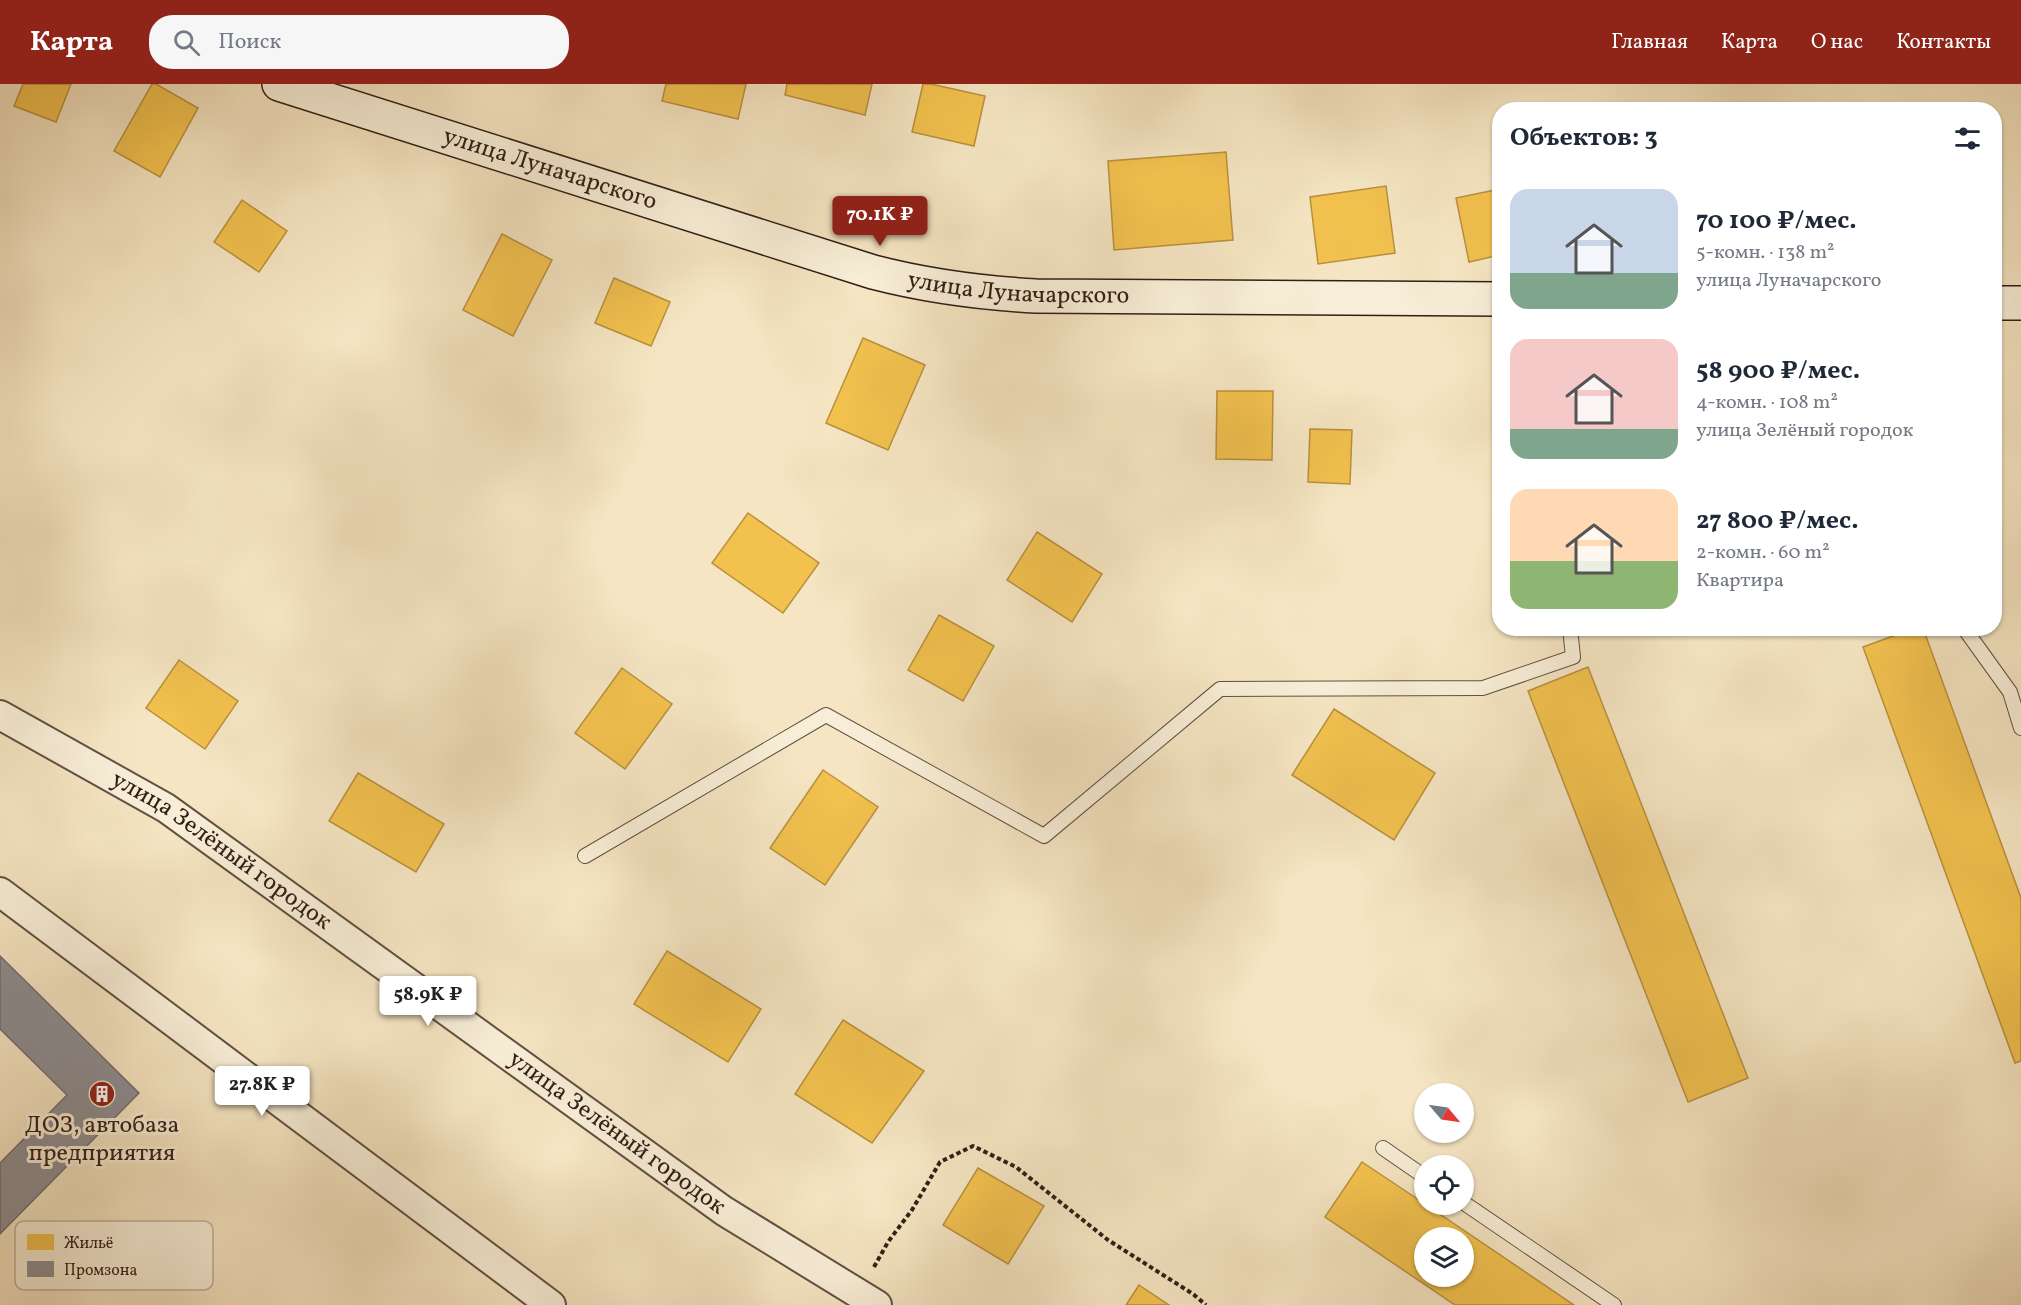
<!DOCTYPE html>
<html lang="ru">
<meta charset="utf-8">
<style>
body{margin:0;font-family:Vollkorn,serif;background:#f6f6f7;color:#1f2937;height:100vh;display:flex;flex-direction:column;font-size:22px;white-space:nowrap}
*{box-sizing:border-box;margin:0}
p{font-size:20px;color:#747a83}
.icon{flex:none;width:33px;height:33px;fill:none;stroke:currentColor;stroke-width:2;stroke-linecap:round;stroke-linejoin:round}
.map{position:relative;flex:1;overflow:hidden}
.side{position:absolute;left:1492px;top:18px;width:510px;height:534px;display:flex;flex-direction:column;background:#fff;border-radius:24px;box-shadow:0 2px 4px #0004}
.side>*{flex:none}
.needle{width:39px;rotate:119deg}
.controls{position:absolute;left:1414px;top:999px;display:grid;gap:12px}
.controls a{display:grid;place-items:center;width:60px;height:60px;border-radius:50%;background:#fff;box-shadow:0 2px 4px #0004;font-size:30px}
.price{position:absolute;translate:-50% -51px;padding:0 14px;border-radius:6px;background:#fff;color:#222;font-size:20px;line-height:39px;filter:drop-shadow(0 2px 3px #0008)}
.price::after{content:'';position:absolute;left:50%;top:36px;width:18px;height:14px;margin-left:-9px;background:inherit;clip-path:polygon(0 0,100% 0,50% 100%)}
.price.on{background:#8f2418;color:#fff}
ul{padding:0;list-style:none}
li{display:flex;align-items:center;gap:18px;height:150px;padding:0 18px}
li span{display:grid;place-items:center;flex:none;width:168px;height:120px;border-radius:18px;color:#555}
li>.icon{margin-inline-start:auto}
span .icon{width:72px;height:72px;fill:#fffc;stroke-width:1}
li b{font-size:26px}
h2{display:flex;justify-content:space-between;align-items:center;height:72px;padding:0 18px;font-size:26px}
header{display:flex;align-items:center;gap:36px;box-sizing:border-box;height:84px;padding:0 30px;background:#8f2418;color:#fff}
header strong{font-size:28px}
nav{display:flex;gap:33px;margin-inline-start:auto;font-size:21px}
.search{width:420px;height:54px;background:#f6f6f7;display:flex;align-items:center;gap:15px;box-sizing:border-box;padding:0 21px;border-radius:24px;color:#747a83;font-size:22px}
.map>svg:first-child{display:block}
.homes{fill:#f2c14e;stroke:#b8903d;stroke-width:1.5;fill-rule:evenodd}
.industry{fill:#8d8d92;stroke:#716c6d;stroke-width:1.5}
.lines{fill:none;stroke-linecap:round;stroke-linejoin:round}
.lane-casing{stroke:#625041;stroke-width:16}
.street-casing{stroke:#625041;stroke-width:32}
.secondary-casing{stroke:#311e16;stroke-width:36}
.path{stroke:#311e16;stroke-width:4;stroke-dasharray:4.5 3;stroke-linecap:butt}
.lane{stroke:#f8eed7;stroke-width:14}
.street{stroke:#f8eed7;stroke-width:28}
.secondary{stroke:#f8eed7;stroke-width:33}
.labels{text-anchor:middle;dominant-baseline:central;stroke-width:6;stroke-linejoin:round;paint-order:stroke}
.street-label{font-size:24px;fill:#311e16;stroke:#f8eed7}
.poi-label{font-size:24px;fill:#311e16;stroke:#f8eed7}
.key{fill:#f8eed7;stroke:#bcb09d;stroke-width:1.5}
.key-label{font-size:16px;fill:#311e16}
</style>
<header>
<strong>Карта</strong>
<div class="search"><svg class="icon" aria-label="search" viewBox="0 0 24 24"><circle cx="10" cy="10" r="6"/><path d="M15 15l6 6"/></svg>Поиск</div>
<nav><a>Главная</a><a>Карта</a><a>О нас</a><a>Контакты</a></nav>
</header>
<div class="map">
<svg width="2021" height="1221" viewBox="0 0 2021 1221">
<rect width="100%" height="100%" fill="#f5e5c2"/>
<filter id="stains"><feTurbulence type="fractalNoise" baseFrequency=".00333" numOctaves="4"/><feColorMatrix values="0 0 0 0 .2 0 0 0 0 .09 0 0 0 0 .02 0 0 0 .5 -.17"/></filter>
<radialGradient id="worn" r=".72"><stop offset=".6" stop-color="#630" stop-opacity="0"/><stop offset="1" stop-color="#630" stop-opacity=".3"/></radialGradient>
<g class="homes">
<polygon points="23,0 71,0 56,38 14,22"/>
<polygon points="152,0 156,0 198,24 160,93 114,67"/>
<polygon points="666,0 746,0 738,35 662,17"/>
<polygon points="787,0 872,0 865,31 785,11"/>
<polygon points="923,0 931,0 985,12 974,62 912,48"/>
<polygon points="1226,68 1233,156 1114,166 1108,77"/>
<polygon points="1386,102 1395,169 1318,180 1310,113"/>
<rect x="1995" y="103" width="6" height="80"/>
<polygon points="1500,105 1500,171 1469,178 1456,114"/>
<polygon points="242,116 287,147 259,188 214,158"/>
<polygon points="502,150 552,176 513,252 463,226"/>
<polygon points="614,194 670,218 651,262 595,239"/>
<polygon points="863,254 925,281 888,366 826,339"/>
<polygon points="1217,307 1273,307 1272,376 1216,375"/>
<polygon points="1310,345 1352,346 1350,400 1308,398"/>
<polygon points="748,429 819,479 783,529 712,479"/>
<polygon points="1037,448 1102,490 1072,538 1007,496"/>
<polygon points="939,531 994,562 963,617 908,586"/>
<polygon points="1915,544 1923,544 2021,814 2021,977 2015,979 1863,563"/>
<polygon points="179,576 238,617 205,665 146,624"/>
<polygon points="1588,583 1748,994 1688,1018 1528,607"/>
<polygon points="622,584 672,620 625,685 575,649"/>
<polygon points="1334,625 1435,689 1394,756 1292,691"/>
<polygon points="823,686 878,723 825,801 770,764"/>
<polygon points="358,689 444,740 416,788 329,737"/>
<polygon points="667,867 761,925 728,978 634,920"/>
<polygon points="843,936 924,987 872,1059 795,1010"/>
<path d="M1362,1078l63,42 149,101h-119l-130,-88zM1425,1154h39v38h-39z"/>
<polygon points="978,1084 1044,1122 1008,1180 943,1141"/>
<polygon points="1139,1201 1169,1221 1126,1221"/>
</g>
<polygon class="industry" points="0,872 139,1009 0,1150 0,1079 67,1011 0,945"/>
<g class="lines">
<g class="lane-casing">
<g id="lane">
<polyline points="1964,544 2010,608 2021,644"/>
<polyline points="585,772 826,631 1044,752 1220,605 1483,604 1573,573 1570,544"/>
<polyline points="1383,1064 1425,1093"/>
<polyline points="1464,1119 1614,1221"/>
</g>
</g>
<g class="street-casing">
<g id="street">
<path id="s1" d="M0,631l166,93 558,403 153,94"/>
<polyline points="0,808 551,1221"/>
</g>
</g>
<g class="secondary-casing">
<g id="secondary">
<path id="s2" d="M279,0l594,188c54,14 108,21 163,24l464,3"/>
<polyline points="1995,219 2021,219"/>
</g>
</g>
<polyline class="path" points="874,1183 888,1158 912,1126 940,1078 973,1062 1016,1083 1108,1156 1193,1210 1206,1221"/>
<use href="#lane" class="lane"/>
<use href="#street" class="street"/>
<use href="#secondary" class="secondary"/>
</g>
<defs>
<g id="building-disc" transform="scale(1.35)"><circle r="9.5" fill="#8f2418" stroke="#f8eed7"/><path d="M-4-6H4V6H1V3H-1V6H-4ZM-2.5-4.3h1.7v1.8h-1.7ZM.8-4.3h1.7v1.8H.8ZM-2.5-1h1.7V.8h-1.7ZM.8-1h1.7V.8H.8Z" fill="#fff"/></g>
</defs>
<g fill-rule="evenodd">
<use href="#building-disc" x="102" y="1010"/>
</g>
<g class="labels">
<g class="street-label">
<text stroke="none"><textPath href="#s2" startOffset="284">улица Луначарского</textPath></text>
<text stroke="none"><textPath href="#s2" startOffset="770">улица Луначарского</textPath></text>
<text stroke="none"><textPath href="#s1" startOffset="260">улица Зелёный городок</textPath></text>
<text stroke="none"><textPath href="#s1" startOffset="746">улица Зелёный городок</textPath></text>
</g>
<g class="poi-label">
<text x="102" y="1042">ДОЗ, автобаза<tspan x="102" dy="28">предприятия</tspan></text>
</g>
</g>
<rect x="15" y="1137" width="198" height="69" rx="9" class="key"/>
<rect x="27" y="1150" width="27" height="16" fill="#f2c14e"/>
<rect x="27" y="1177" width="27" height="16" fill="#8d8d92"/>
<g class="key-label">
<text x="64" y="1164">Жильё</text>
<text x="64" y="1191">Промзона</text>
</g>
<rect width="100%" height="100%" filter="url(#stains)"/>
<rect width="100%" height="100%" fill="url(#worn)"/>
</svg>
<div class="controls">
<a><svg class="needle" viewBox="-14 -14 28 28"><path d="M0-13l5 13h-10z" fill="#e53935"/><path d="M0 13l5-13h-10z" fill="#747a83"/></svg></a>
<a><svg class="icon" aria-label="locate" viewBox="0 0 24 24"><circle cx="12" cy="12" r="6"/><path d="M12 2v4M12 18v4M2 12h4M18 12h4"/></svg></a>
<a><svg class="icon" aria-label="layers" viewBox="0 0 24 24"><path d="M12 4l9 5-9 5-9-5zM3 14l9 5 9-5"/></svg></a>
</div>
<b class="price on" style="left:880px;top:163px">70.1K ₽</b>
<b class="price" style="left:428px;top:943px">58.9K ₽</b>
<b class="price" style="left:262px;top:1033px">27.8K ₽</b>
<section class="side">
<h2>Объектов: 3<svg class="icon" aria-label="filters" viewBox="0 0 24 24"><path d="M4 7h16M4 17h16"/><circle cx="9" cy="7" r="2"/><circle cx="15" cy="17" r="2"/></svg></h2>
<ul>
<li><span style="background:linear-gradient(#c9d6e8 70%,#7fa58c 0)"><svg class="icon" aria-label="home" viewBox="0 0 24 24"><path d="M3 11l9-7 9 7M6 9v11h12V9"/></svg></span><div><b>70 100 ₽/мес.</b><p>5-комн. · 138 m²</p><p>улица Луначарского</p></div></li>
<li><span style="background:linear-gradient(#f6c9c9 75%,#7fa58c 0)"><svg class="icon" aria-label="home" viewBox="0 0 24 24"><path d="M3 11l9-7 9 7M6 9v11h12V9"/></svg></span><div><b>58 900 ₽/мес.</b><p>4-комн. · 108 m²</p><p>улица Зелёный городок</p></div></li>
<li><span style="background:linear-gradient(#ffd9b3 60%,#8fb573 0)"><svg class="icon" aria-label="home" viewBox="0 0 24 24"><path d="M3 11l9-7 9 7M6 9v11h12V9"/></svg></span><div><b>27 800 ₽/мес.</b><p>2-комн. · 60 m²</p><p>Квартира</p></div></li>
</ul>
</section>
</div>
